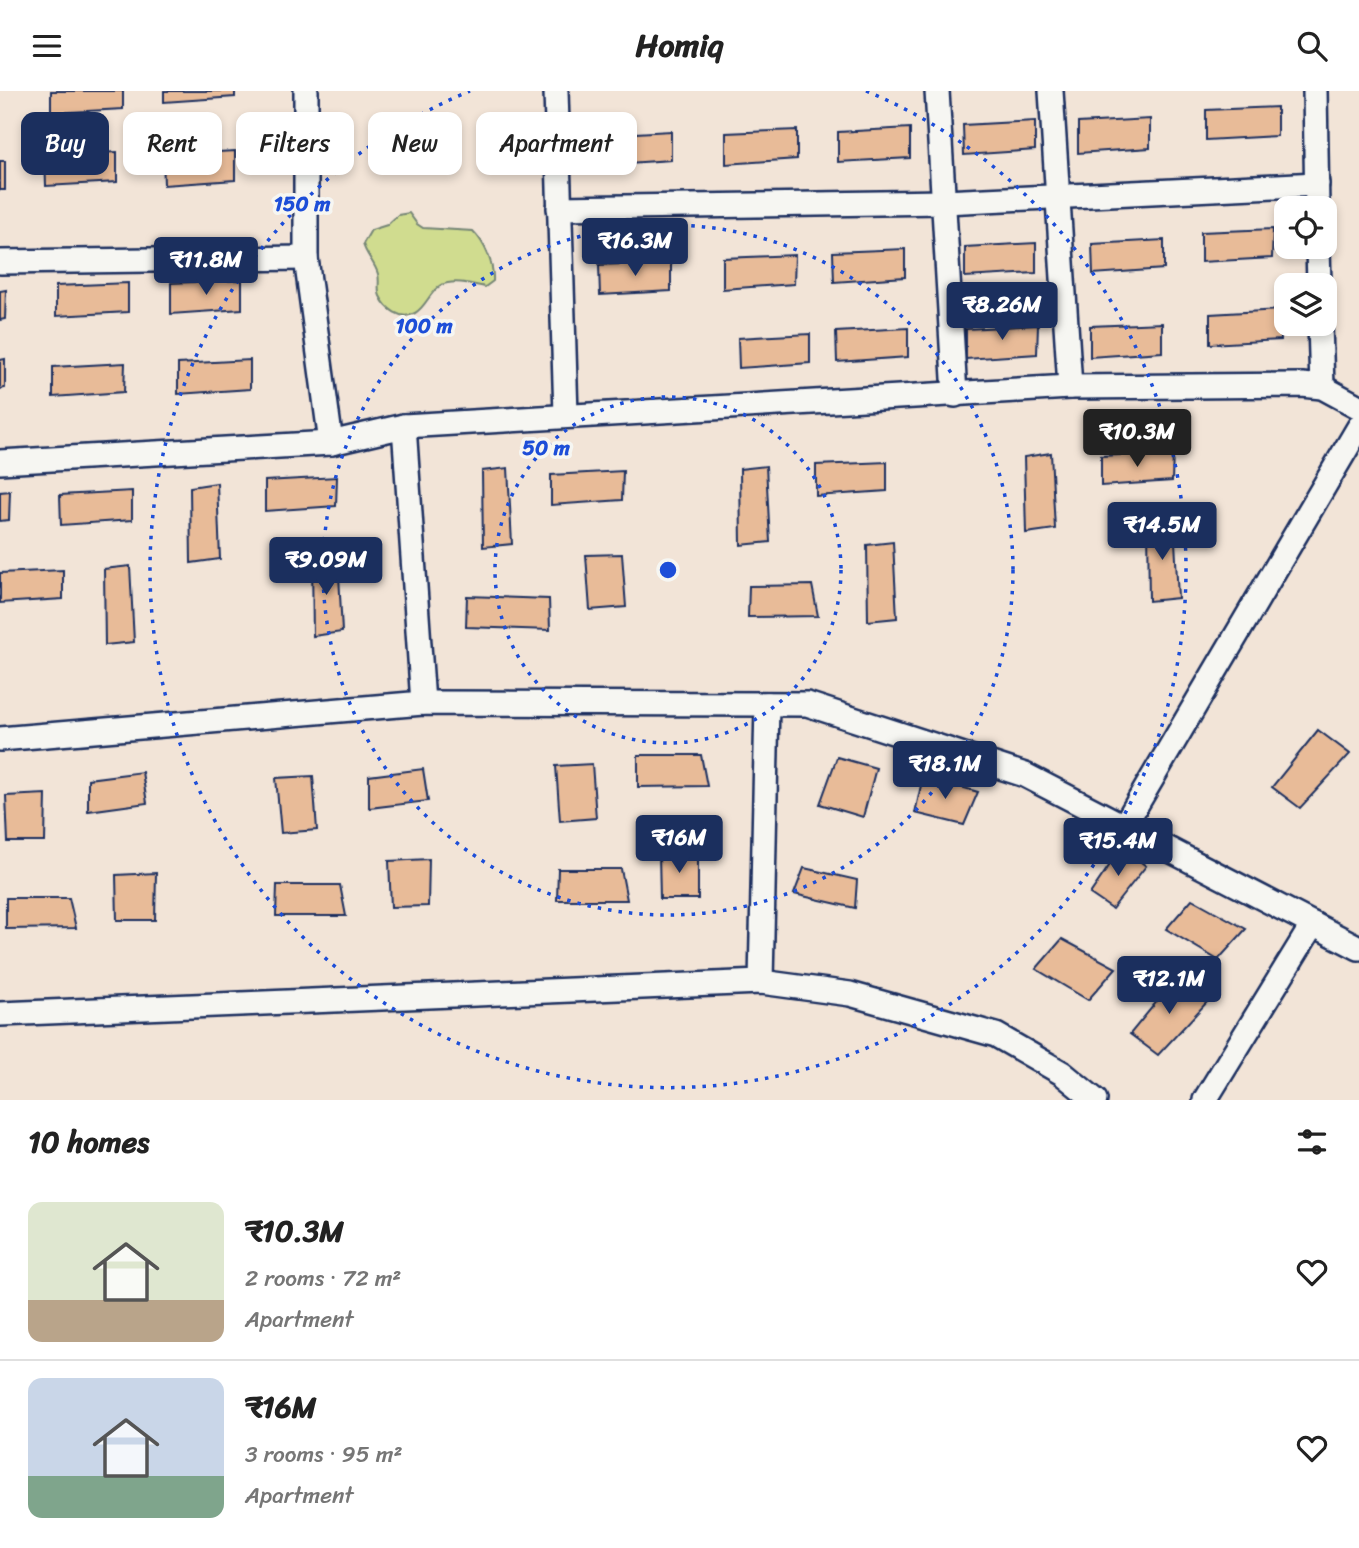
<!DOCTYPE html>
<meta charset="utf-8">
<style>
body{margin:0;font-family:Sriracha,sans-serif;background:#f2f2f2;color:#222;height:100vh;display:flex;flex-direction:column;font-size:26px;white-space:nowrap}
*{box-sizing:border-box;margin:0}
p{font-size:23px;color:#767676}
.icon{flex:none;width:38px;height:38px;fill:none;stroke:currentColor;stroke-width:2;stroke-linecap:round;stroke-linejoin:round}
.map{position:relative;height:1009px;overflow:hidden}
.sheet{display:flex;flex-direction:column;background:#fff;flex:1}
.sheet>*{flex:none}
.guide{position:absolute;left:21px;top:21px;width:700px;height:63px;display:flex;gap:14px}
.controls{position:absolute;left:1274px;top:105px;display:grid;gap:14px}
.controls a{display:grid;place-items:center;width:63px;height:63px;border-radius:14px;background:#fff;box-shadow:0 4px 10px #0003;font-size:35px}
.price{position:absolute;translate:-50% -60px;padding:0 16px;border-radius:7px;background:#1b2f5e;color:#fff;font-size:23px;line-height:46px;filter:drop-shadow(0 2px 4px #0008)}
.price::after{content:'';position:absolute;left:50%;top:42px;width:21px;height:16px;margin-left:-10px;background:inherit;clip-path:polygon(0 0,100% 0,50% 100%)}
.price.selected{background:#222;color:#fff}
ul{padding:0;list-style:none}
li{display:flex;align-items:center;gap:21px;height:175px;padding:0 28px}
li+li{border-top:2px solid #e0e0e0}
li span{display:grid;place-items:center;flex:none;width:196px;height:140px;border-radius:14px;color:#555}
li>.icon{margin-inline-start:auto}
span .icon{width:84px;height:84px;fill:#fffc;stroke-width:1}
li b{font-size:30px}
h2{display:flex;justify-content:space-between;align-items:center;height:84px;padding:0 28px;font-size:30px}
.chip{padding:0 24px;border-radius:14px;background:#fff;box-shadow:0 4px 10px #0003;font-size:24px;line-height:63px}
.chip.selected{background:#1b2f5e;color:#fff}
header{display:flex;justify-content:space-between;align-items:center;height:91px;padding:0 28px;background:#fff;font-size:32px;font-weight:700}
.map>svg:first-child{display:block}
.green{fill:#d0dc8f;stroke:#768676;stroke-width:2}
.building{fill:#e8bb98;stroke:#1b2f5e;stroke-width:2}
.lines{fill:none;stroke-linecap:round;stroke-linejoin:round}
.minor-casing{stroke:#1b2f5e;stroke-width:28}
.minor{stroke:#f6f6f2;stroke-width:23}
.ring{fill:none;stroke:#1d4ed8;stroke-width:3.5;stroke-dasharray:3.5 7}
.centre{fill:#1d4ed8;stroke:#f6f6f2;stroke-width:3.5}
.ring-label{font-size:21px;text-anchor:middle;font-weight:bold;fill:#1d4ed8;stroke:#f6f6f2;stroke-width:7;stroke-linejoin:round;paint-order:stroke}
</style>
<header><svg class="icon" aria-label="menu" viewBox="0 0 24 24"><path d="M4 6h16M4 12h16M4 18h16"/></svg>Homiq<svg class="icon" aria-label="search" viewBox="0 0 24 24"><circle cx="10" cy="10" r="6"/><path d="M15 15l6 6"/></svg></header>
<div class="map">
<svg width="1359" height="1009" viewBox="0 0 1359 1009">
<rect width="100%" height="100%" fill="#f2e4d7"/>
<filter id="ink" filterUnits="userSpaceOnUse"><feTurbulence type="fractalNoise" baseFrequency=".0143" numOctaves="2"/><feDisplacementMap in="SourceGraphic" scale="14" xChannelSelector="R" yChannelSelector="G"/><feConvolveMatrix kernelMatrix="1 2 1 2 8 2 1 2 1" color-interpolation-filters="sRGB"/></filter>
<g filter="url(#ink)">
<path class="green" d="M409,122l8,11 6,4 50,3c12,12 21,33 20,50l-8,6c-13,-3 -31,-8 -44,-2 -11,6 -15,22 -26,28 -14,8 -29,-4 -35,-17 -3,-7 0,-15 -2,-22 -3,-11 -12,-19 -15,-30l8,-14 16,-5 11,-10z"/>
<g class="building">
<polygon points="51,0 123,0 123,18 51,22"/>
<polygon points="164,0 235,0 235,6 164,11"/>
<polygon points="1277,16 1277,45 1206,49 1206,19"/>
<polygon points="1150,28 1150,57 1078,62 1078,32"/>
<polygon points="1035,30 1035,59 964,64 963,34"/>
<polygon points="910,37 910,67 838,71 838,41"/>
<polygon points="797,39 797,68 726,73 726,42"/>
<polygon points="671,40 671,69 599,74 599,44"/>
<polygon points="235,60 235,89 164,94 163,64"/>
<polygon points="117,61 117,91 46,95 45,65"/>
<rect x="0" y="70" width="5" height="29"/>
<polygon points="1273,138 1272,167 1201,171 1201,141"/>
<polygon points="1164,149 1164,178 1093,183 1092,153"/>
<polygon points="1036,152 1036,182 965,186 965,156"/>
<polygon points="905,158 905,186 834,191 833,161"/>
<polygon points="795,164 794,193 723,198 723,167"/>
<polygon points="671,171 671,200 600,204 599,174"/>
<polygon points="242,189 242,218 171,223 171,192"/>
<polygon points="128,192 128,221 56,225 56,195"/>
<polygon points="6,199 5,228 0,229 0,200"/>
<polygon points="1282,219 1281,249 1210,253 1210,223"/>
<polygon points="1162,232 1162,261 1090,266 1090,235"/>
<polygon points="1038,234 1037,263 966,268 966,238"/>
<polygon points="908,237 908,266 837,271 836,241"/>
<polygon points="810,243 810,272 739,277 738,247"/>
<polygon points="5,268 5,297 0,298 0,269"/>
<polygon points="250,269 250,298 178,303 178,273"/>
<polygon points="125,272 124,301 53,306 53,276"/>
<polygon points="1173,361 1172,390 1101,395 1101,365"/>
<polygon points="1051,362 1055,438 1026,442 1024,366"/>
<polygon points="887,371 887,400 816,405 816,374"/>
<polygon points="766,375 770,451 741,454 740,378"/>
<polygon points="508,377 512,453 483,456 482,380"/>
<polygon points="623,380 622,409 551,414 551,384"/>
<polygon points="337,386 336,415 265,420 265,390"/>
<polygon points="217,392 220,468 191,472 190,396"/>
<polygon points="10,400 9,429 0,430 0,401"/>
<polygon points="132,400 132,429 61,434 60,404"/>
<polygon points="1174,431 1178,507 1149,510 1148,434"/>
<polygon points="893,451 897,527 868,530 867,454"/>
<polygon points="622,463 626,516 590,519 586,464"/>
<polygon points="338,465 342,541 313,545 312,469"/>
<polygon points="130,475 134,551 105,554 104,478"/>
<polygon points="63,479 63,508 0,512 0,482"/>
<polygon points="812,494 818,525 748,526 749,495"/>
<polygon points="467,505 549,508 550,539 466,536"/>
<polygon points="1318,639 1350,663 1300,717 1272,696"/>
<polygon points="638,664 701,664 707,695 638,696"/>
<polygon points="837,666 876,677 863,726 820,713"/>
<polygon points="592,673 596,727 560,730 556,675"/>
<polygon points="423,678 428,710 369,717 369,685"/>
<polygon points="142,681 147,712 88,720 88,688"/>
<polygon points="313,685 317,739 281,742 276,687"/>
<polygon points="923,685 978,701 964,734 915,722"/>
<polygon points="46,703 45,751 8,751 6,705"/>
<polygon points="1122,756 1146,775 1112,818 1090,803"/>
<polygon points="698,760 698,808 660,808 659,762"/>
<polygon points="429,768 428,815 391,816 389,770"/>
<polygon points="804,777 857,789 855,817 794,803"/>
<polygon points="558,778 621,778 627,809 557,809"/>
<polygon points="156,782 155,829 117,829 116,784"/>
<polygon points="277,794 340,794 346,825 276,825"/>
<polygon points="6,807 69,807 76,837 6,838"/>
<polygon points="1192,808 1246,838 1218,869 1166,838"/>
<polygon points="1062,848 1116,877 1088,909 1036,878"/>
<polygon points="1177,886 1209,909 1158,964 1130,943"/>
</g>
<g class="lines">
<g class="minor-casing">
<g id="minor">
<polyline points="306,0 306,167 331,352 404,335 423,612"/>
<polyline points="556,0 566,324"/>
<polyline points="937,0 955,304"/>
<polyline points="1051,0 1070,296"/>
<polyline points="1315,0 1317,117"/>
<polyline points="559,117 944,111 1317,93"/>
<polyline points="1318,156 1319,194"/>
<polyline points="0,171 306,167"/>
<polyline points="1320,233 1322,296"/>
<polyline points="404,335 1070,296 1302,294 1322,296 1359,316"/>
<polyline points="0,371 331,352"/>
<polyline points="0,648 423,612 807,613 1025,684 1359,857"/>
<polyline points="1124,735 1359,336"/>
<polyline points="761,891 767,613"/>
<polyline points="0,923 761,891 850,903 996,944 1062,982 1095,1009"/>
<polyline points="1205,1009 1313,833"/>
</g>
</g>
<use href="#minor" class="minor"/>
</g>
</g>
<g class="ring">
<circle cx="668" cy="479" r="173"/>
<circle cx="668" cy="479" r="345"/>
<path d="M866 0A518 518 0 1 1 470 0"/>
</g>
<circle cx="668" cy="479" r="10" class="centre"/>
<g class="ring-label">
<text x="302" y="120">150 m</text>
<text x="424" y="242">100 m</text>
<text x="546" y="364">50 m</text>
</g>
</svg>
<div class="controls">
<a><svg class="icon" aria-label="locate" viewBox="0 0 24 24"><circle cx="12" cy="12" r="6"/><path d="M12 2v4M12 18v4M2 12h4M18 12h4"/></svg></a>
<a><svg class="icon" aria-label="layers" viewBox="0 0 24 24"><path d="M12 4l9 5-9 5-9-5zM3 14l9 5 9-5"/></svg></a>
</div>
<b class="price" style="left:635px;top:187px">₹16.3M</b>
<b class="price" style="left:206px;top:206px">₹11.8M</b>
<b class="price" style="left:1002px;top:251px">₹8.26M</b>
<b class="price selected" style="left:1137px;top:378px">₹10.3M</b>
<b class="price" style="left:1162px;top:471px">₹14.5M</b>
<b class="price" style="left:326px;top:506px">₹9.09M</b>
<b class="price" style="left:945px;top:710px">₹18.1M</b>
<b class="price" style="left:679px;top:784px">₹16M</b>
<b class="price" style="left:1118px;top:787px">₹15.4M</b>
<b class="price" style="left:1169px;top:925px">₹12.1M</b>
<div class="guide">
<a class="chip selected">Buy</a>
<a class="chip">Rent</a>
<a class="chip">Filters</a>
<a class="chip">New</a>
<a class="chip">Apartment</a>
</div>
</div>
<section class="sheet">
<h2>10 homes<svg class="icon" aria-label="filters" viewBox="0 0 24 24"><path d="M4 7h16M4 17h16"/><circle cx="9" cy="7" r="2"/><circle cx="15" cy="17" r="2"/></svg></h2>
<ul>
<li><span style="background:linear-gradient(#dfe7d0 70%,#b9a48a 0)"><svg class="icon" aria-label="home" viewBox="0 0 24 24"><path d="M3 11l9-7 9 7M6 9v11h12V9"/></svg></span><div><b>₹10.3M</b><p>2 rooms · 72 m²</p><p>Apartment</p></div><svg class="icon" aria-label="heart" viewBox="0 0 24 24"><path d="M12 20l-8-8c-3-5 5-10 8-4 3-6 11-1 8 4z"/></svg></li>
<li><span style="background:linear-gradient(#c9d6e8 70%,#7fa58c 0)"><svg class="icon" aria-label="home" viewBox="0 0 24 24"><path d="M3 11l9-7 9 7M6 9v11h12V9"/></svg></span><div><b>₹16M</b><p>3 rooms · 95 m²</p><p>Apartment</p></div><svg class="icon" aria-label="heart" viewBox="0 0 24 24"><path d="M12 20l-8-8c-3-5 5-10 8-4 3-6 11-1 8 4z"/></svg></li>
</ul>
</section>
